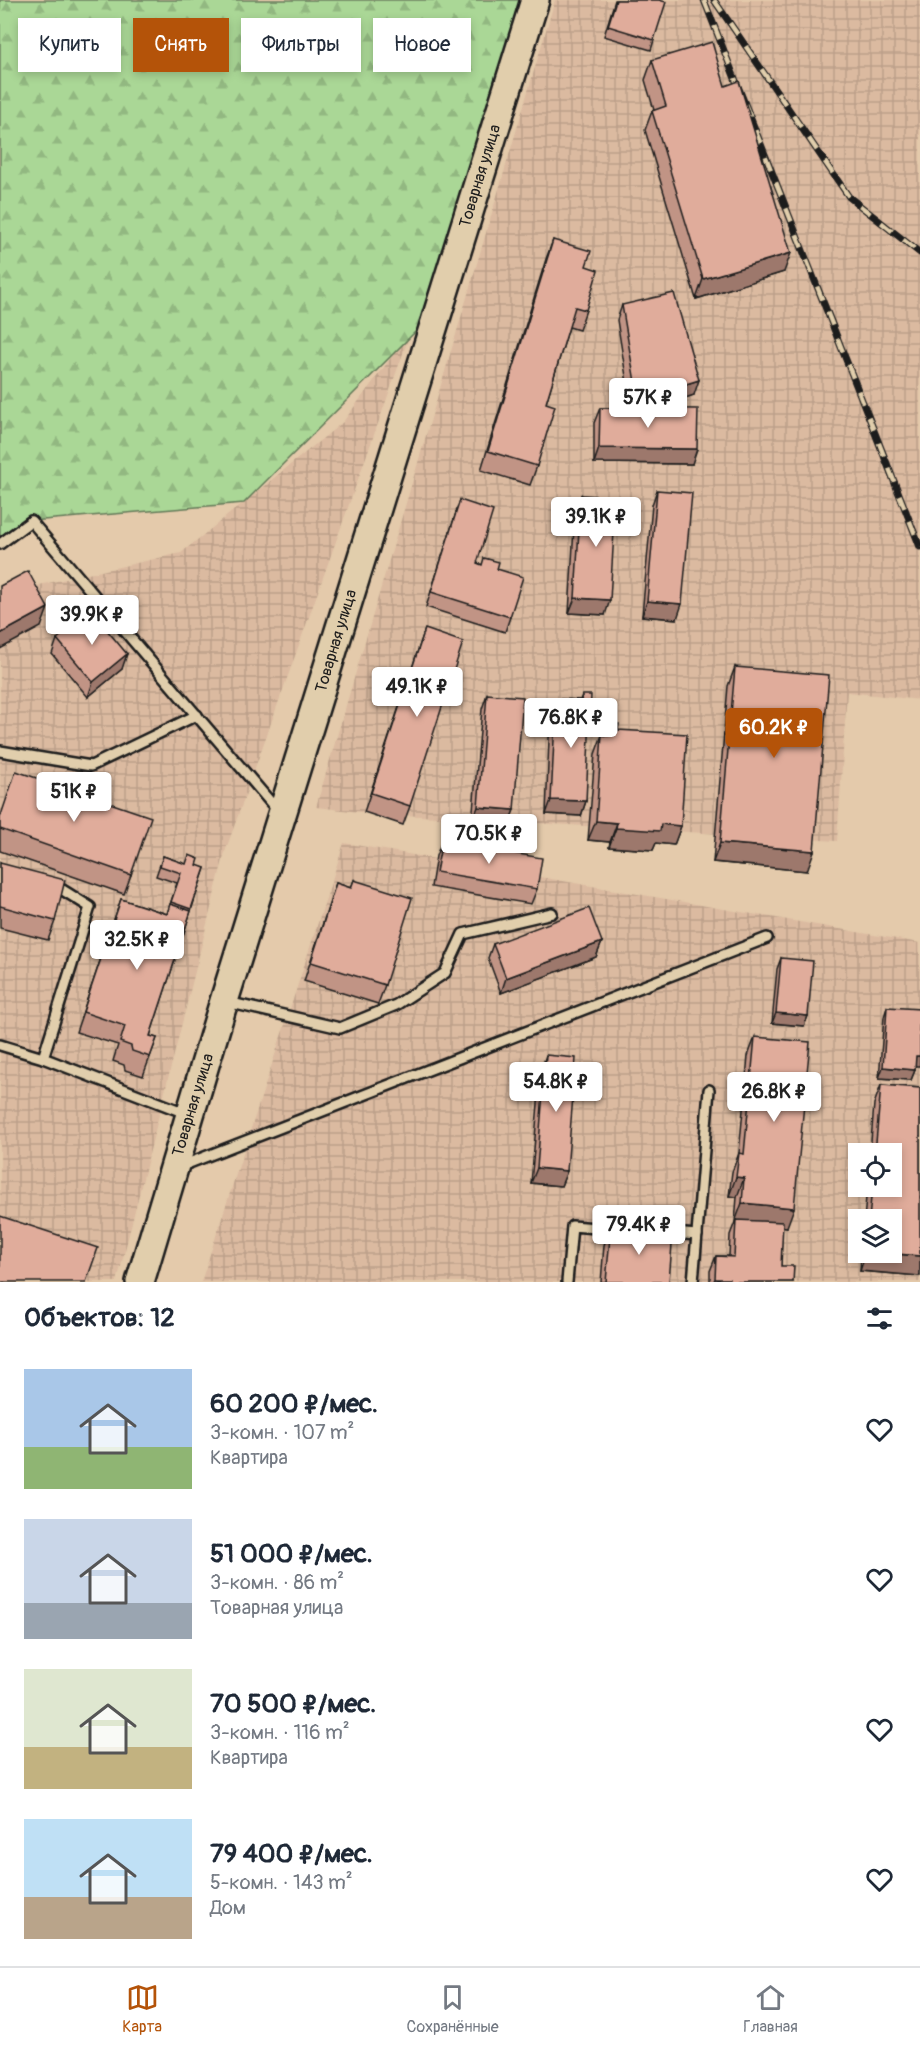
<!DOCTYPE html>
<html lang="ru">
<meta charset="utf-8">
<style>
body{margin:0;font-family:Pangolin,sans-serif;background:#f6f6f7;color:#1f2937;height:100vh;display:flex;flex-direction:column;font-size:22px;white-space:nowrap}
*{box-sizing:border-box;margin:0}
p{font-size:20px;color:#747a83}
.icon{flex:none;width:33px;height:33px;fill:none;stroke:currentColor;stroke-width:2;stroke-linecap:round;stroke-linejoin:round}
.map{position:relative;height:1282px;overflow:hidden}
.panel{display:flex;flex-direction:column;background:#fff;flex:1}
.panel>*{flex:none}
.hud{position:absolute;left:18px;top:18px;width:600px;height:54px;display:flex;gap:12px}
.buttons{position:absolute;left:848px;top:1143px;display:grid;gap:12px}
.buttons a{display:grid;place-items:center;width:54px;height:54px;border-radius:0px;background:#fff;box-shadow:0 3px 9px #0003;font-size:30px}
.price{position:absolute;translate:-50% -51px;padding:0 14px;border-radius:6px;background:#fff;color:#222;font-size:20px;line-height:39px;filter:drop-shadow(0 2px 3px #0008)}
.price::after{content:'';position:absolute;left:50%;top:36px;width:18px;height:14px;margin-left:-9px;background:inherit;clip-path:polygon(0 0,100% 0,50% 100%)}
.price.selected{background:#b45309;color:#fff}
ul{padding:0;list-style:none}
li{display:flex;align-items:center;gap:18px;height:150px;padding:0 24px}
li span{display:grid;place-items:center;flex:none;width:168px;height:120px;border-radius:0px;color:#555}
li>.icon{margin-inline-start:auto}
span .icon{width:72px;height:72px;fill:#fffc;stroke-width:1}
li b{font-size:26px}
h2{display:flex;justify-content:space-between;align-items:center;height:72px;padding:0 24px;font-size:26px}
.chip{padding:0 21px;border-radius:0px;background:#fff;box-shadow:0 3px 9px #0003;font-size:21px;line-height:54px}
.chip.selected{background:#b45309;color:#fff}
.tabs{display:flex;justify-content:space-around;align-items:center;height:84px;border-top:2px solid #e0e1e3;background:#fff;font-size:16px;color:#747a83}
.tabs a{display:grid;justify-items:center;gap:3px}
.tabs .selected{color:#b45309}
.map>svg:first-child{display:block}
.industrial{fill:url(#industrial-grid);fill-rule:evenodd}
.forest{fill:url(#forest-firs);stroke:#637a59;stroke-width:1.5}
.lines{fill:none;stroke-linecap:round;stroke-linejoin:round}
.lane-casing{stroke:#1c1c1c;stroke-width:14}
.secondary-casing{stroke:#1c1c1c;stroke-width:32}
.lane{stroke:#e1ceac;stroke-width:9}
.secondary{stroke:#e1ceac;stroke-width:27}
.rail-casing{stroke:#1c1c1c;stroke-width:7}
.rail{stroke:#e1ceac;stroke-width:4.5;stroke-dasharray:14;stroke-linecap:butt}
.wall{fill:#c19485;stroke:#1c1c1c;stroke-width:1.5}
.shaded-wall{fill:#9d786c;stroke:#1c1c1c;stroke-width:1.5}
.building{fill:#e0ac9b;stroke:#1c1c1c;stroke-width:1.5}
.labels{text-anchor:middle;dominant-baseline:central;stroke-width:6;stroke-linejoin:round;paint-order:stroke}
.street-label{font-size:16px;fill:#1c1c1c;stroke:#e1ceac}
</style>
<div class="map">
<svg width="920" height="1282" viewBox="0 0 920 1282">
<defs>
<pattern id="industrial-grid" width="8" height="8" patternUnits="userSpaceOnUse" patternTransform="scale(1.5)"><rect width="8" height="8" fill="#dbbaa0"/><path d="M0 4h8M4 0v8" fill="none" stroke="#bb9f89"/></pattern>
<pattern id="forest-firs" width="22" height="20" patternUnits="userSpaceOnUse" patternTransform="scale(1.5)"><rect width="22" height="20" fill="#aad796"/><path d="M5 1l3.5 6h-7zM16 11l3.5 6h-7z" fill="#92b881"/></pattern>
</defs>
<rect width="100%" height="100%" fill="#e4caab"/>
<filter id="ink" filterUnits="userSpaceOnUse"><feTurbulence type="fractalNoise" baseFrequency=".0167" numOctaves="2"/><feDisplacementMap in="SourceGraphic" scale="12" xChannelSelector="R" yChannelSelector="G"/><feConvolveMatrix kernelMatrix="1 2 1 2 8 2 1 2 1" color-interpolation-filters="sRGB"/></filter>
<g filter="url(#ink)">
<g class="industrial">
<polygon points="555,0 920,0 920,700 847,692 837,841 369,813 316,807"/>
<polygon points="411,331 225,852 117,1282 0,1282 0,600 26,588 181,553 343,422"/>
<path d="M344,843l576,100v339h-719zM858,1154h33v32h-33zM858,1220h33v32h-33z"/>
</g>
<polygon class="forest" points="0,0 535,0 439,308 244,503 31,521 0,541"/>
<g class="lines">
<g class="lane-casing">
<g id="lane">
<polyline points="0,544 31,521 278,811"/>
<polyline points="0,751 91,766 197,715"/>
<polyline points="227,1002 340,1028 396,1005 445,973 463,934 552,913"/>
<polyline points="0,1045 43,1058 188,1114"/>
<polyline points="43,1058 90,907 53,884"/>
<polyline points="179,1167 767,938"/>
<polyline points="662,1232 697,1235"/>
<polyline points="567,1282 572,1226 621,1230"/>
<polyline points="693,1282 709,1090"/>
</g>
</g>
<g class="secondary-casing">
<polyline id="secondary" points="140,1282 224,1001 535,0"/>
</g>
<use href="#lane" class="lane"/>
<use href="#secondary" class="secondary"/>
<g class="rail-casing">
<g id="rail">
<polyline points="704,0 920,547"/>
<polyline points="714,0 849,197 920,253"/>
</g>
</g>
<use href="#rail" class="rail"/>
</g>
<g class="wall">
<polygon points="615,0 659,0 654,40 651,50 604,36"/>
<polygon points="652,60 725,86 784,272 696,299 645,130 652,111 654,110 645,80"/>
<polygon points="553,240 586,266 586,310 579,330 569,327 546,403 537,466 530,485 481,470 546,259"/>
<polygon points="622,305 694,395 682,399 679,405 659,408 692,464 594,463 594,423 600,408 631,408 617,320"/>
<polygon points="657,490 677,619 642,616 652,505"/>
<polygon points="581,495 605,615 569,613 575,510"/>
<polygon points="460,500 477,563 497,569 510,617 505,632 426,607"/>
<polygon points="425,629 410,806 403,825 364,812"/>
<polygon points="57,639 122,669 88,697 52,654"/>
<polygon points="735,667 807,871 713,862 728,686"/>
<polygon points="487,694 514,810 508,825 472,822 482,709"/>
<polygon points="582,695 586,801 581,816 546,814 550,714 556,699 580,700"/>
<polygon points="609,724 618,730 681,826 674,845 656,843 653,850 609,847 610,842 588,840 595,754 602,735 604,735"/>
<polygon points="0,817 131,875 124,894 0,851"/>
<polygon points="442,841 537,889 531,904 431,887 436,856"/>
<polygon points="163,856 186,864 205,868 150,1036 157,1038 143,1076 125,1070 124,1065 113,1061 118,1045 76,1032 121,899 167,914 177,883 156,876"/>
<polygon points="0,863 55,921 48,940 0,928"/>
<polygon points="354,880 385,985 378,1004 304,981 336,883 351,888"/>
<polygon points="602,942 596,957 501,993 488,958 493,944"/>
<polygon points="781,958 808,1016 804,1026 772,1023 777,969"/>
<polygon points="887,1007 915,1066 915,1070 911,1080 879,1078 884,1017"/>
<polygon points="755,1037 787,1227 782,1226 781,1266 793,1282 710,1282 710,1271 716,1256 729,1256 730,1235 735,1222 737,1197 729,1196 732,1172 739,1153 748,1056"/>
<polygon points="546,1055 567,1171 561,1186 531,1183 541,1070"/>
<polygon points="881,1085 920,1088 920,1276 860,1271 861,1252 891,1252 891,1220 864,1220 867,1186 891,1186 891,1154 870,1154 874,1104"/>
<polygon points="611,1226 669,1282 601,1282 604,1245"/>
</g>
<g class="shaded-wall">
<polygon points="791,253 784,272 696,299 703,279"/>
<polygon points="699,380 694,395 682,399 679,405 661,408 631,409 637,394 683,385"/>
<polygon points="599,448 697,449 692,464 594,463"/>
<polygon points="575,598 610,600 605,615 569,613"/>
<polygon points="647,601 682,604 677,619 642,616"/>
<polygon points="48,608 41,627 0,649 0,634"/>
<polygon points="127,654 122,669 88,697 93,682"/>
<polygon points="551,800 586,801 581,816 546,814"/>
<polygon points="478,807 514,810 508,825 472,822"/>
<polygon points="596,821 617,823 610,842 588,840"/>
<polygon points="661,824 681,826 674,845 656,843 653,850 609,847 616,828"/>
<polygon points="720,843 814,851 807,871 713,862"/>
<polygon points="602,942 596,957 501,993 506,978"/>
<polygon points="776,1013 808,1016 804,1026 772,1023"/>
<polygon points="916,1056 920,1056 920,1066 912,1066"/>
<polygon points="883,1067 915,1070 911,1080 879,1078"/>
<polygon points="537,1168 567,1171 561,1186 531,1183"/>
<polygon points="736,1177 744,1178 737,1197 729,1196"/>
<polygon points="742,1203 794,1208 787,1227 735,1222"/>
<polygon points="866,1252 920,1256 920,1276 860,1271"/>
<polygon points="715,1279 729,1279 728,1282 713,1282"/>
</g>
<g class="building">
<polygon points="616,0 659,0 666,2 654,40 608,26"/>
<polygon points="712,42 725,86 739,81 791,253 703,279 652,111 666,106 652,60"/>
<polygon points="553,240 591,251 586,266 598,270 586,310 575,307 546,403 555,406 537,466 488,451"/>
<polygon points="674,293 699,380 683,385 685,390 667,394 637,394 622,305"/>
<polygon points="600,408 698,409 697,449 599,448"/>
<polygon points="657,490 692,493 682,604 647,601"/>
<polygon points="581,495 616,497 610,600 575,598"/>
<polygon points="460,500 493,511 477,563 482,565 484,558 499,562 497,569 523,577 510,617 431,592"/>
<polygon points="28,571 48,608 0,634 0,586"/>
<polygon points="91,611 127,654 93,682 57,639"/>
<polygon points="425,629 463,642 410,806 371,793"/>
<polygon points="735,667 829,675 814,851 720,843"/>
<polygon points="487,694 523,697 514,810 478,807"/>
<polygon points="582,695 591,695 586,801 551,800 556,699 582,700"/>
<polygon points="609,724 619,724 618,730 687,734 681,826 661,824 660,831 616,828 617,823 596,821 602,735 608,736"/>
<polygon points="16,771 151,817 131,875 0,829 0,818"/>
<polygon points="442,841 542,858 537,889 436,872"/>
<polygon points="189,855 199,859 197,865 205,868 191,909 171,902 181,873 160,866 163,856 186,864"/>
<polygon points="0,863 65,880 55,921 0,906"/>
<polygon points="354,880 412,898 385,985 311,962 336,883 351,888"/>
<polygon points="121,899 167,914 170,904 191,911 150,1036 157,1038 150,1057 132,1051 131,1046 120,1042 125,1026 83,1012"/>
<polygon points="589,908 602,942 506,978 493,944"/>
<polygon points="781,958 813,961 808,1016 776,1013"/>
<polygon points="887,1007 920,1009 919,1032 920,1032 920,1056 916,1056 915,1070 883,1067"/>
<polygon points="755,1037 810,1042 794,1208 742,1203 744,1178 736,1177 739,1153 744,1154"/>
<polygon points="546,1055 576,1058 567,1171 537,1168"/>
<polygon points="881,1085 920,1088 920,1256 875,1252 891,1252 891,1220 869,1220 872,1186 891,1186 891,1154 875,1154"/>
<polygon points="0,1216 98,1248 86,1282 0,1282"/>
<polygon points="736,1220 783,1222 781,1266 794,1266 793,1282 729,1282 729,1279 715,1279 716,1256 734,1257"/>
<polygon points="611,1226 673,1232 669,1282 606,1282"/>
</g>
</g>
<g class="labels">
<g class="street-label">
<text transform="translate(480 176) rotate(-73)">Товарная улица</text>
<text transform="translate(336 641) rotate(-73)">Товарная улица</text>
<text transform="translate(193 1105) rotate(-73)">Товарная улица</text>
</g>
</g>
</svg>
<div class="buttons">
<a><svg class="icon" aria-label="locate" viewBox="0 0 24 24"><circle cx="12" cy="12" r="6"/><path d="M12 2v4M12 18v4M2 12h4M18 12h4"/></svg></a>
<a><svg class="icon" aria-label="layers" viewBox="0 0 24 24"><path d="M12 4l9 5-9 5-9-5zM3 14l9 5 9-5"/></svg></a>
</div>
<b class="price" style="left:648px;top:429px">57K ₽</b>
<b class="price" style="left:596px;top:548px">39.1K ₽</b>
<b class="price" style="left:92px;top:646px">39.9K ₽</b>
<b class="price" style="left:417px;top:718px">49.1K ₽</b>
<b class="price" style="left:571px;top:749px">76.8K ₽</b>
<b class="price selected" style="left:774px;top:759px">60.2K ₽</b>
<b class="price" style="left:74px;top:823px">51K ₽</b>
<b class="price" style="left:489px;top:865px">70.5K ₽</b>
<b class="price" style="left:137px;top:971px">32.5K ₽</b>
<b class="price" style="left:556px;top:1113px">54.8K ₽</b>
<b class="price" style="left:774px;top:1123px">26.8K ₽</b>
<b class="price" style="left:639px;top:1256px">79.4K ₽</b>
<div class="hud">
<a class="chip">Купить</a>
<a class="chip selected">Снять</a>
<a class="chip">Фильтры</a>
<a class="chip">Новое</a>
</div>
</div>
<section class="panel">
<h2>Объектов: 12<svg class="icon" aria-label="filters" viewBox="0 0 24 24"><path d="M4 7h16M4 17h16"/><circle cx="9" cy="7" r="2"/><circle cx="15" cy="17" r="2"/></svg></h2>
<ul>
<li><span style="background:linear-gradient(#a9c7e8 65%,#8fb573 0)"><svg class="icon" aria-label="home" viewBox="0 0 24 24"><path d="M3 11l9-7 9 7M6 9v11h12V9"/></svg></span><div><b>60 200 ₽/мес.</b><p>3-комн. · 107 m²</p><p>Квартира</p></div><svg class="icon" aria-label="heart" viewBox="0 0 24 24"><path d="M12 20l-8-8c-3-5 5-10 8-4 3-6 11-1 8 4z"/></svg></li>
<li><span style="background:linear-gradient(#c9d6e8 70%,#9aa5b1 0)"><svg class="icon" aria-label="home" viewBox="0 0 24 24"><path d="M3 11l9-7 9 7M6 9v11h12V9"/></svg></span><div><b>51 000 ₽/мес.</b><p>3-комн. · 86 m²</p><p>Товарная улица</p></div><svg class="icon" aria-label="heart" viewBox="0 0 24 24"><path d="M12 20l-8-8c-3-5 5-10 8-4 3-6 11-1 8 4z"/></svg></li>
<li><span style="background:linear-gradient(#dfe7d0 65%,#c2b280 0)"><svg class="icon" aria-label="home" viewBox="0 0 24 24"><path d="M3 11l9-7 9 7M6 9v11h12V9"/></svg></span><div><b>70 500 ₽/мес.</b><p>3-комн. · 116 m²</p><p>Квартира</p></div><svg class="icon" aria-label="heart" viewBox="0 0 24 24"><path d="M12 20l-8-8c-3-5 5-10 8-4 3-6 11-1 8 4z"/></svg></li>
<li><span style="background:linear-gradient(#bfe0f5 65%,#b9a48a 0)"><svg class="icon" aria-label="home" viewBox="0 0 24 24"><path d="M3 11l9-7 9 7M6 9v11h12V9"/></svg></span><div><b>79 400 ₽/мес.</b><p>5-комн. · 143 m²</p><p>Дом</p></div><svg class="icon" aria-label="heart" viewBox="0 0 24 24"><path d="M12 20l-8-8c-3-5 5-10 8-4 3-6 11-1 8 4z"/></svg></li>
</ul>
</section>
<nav class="tabs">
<a class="selected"><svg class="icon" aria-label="map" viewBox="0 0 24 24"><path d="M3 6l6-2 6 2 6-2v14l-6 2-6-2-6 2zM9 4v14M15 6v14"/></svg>Карта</a>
<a><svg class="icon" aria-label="saved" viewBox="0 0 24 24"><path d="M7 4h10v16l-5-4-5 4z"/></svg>Сохранённые</a>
<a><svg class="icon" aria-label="home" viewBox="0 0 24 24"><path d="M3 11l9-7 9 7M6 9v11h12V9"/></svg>Главная</a>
</nav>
